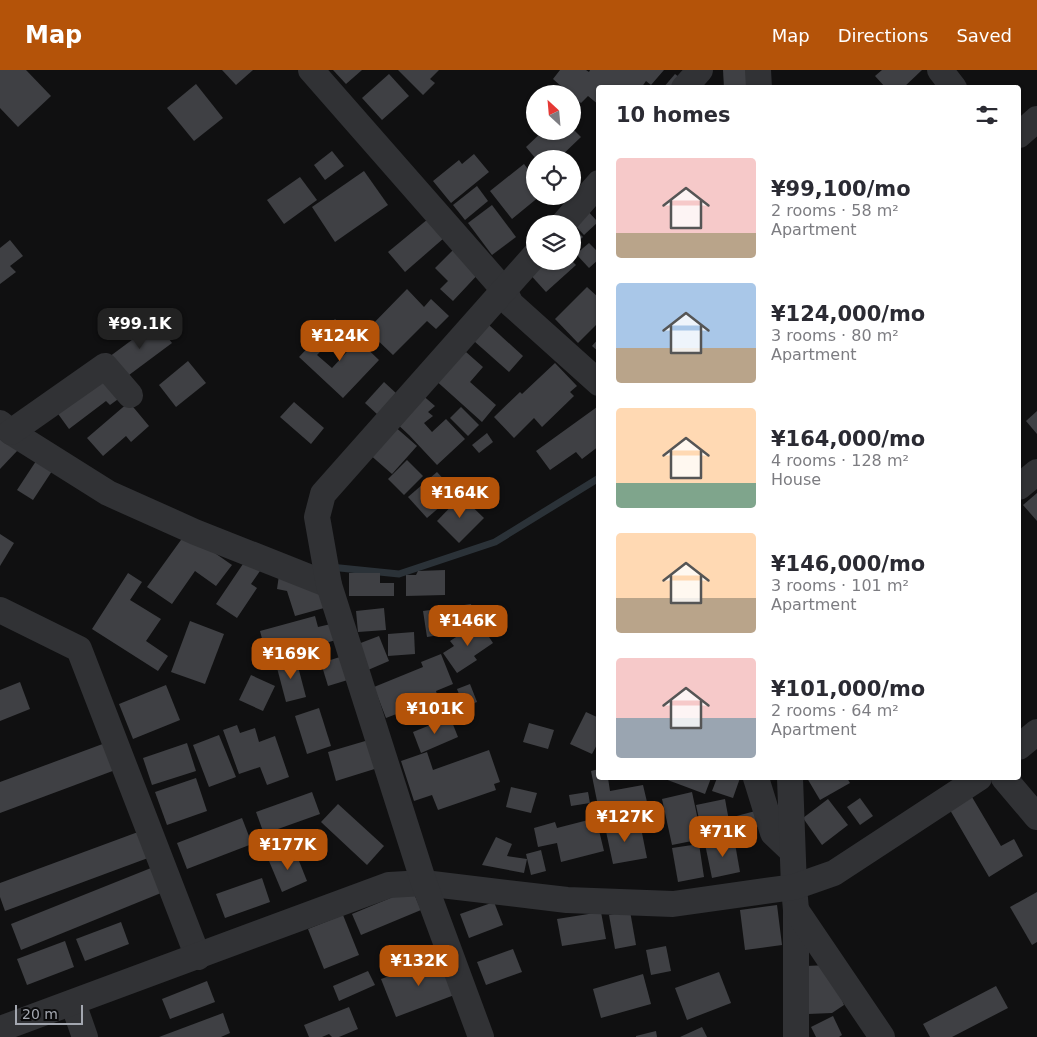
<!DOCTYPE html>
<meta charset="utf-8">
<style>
body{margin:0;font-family:"DejaVu Sans",sans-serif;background:#f7f7f7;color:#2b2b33;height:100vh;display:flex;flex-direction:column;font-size:19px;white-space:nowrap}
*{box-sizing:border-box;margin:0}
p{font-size:16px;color:#7c7c81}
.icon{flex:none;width:28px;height:28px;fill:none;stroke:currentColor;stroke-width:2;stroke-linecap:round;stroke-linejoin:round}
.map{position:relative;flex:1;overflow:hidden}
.side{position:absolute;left:596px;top:15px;width:425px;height:695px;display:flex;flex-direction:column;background:#fff;border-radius:5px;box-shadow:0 1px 4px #0004}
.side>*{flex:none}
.needle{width:32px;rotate:334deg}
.tools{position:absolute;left:526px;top:15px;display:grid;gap:10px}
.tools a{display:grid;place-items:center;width:55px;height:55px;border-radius:50%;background:#fff;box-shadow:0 1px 4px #0004;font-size:25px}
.scale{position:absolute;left:15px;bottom:12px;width:68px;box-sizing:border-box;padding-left:5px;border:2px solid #a3a7b0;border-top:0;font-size:14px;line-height:18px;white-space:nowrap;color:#a3a7b0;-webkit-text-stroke:4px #0b0b0c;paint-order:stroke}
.price{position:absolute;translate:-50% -42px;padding:0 11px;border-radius:10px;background:#b45309;color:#fff;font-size:16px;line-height:32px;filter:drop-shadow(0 1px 2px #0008)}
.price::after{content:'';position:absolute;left:50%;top:30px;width:15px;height:11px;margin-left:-8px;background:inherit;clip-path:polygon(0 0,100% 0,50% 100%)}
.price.active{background:#222;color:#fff}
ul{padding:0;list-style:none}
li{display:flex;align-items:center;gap:15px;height:125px;padding:0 20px}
li span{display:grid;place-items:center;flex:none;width:140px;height:100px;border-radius:5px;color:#555}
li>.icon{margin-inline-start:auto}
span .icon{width:60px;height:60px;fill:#fffc;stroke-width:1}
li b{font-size:21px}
h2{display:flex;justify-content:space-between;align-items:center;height:60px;padding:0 20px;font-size:21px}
header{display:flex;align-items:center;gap:30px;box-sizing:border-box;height:70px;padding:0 25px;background:#b45309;color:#fff}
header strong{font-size:24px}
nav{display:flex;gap:28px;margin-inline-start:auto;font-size:18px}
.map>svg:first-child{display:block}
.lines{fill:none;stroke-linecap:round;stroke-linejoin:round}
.stream{stroke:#2b3238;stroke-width:7}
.building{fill:#3f4044}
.minor{stroke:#313235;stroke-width:26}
</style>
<header>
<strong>Map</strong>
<nav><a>Map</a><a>Directions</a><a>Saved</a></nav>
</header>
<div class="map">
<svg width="1037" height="967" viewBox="0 0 1037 967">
<rect width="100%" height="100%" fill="#101011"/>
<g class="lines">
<polyline class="stream" points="330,497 399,504 495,472 599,408"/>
</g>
<g class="building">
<polygon points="0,0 26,0 51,26 18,57 0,38"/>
<polygon points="222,0 253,0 236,15"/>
<polygon points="333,0 362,0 346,14"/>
<polygon points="398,0 439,0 430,9 435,13 423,25"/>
<polygon points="560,0 586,0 589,2 590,0 664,0 651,15 646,11 641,18 599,18 599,35 588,26 581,33 572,26 572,24 570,24 553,9"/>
<polygon points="723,0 750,0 751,18 724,18"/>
<polygon points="882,0 922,0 903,18 886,18 875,6"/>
<polygon points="389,4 409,26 382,50 362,28"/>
<polygon points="675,4 684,11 678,18 663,18"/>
<polygon points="196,14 223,48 194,71 167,38"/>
<polygon points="572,58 581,67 558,89 536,89 526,77 543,61 572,61"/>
<polygon points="332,81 344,96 325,110 314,95"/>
<polygon points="474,84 489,102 451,133 433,111 459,90 462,94"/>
<polygon points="524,94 535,108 535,126 540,126 512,149 490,121"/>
<polygon points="364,101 388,135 335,172 312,137"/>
<polygon points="300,107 317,130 284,154 267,130"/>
<polygon points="477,116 488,131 465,150 453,135"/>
<polygon points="492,135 516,167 492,185 468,153"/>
<polygon points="584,137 598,152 584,165 570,150"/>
<polygon points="428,149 444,168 405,202 388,182"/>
<polygon points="572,156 583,167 572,177"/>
<polygon points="10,170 23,186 10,196 16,202 0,214 0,178"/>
<polygon points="589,173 599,183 599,189 589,198 576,184"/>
<polygon points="454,179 482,200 453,231 440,219 448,211 435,198"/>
<polygon points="538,191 572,191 576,195 546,222 527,201"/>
<polygon points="587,217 599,228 599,252 578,273 555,249"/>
<polygon points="407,219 424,237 431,229 449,246 436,259 427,251 393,285 367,260"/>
<polygon points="335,249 344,257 317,285 332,298 358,270 379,290 343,328 299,287"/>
<polygon points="156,252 172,273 125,308 109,287"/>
<polygon points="489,255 523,286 509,302 474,271"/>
<polygon points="599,268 599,282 592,276"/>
<polygon points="466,282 483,297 470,312 496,335 482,352 433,308"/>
<polygon points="188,291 206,313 176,337 159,315"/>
<polygon points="555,293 577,316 570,322 574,326 542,357 534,348 514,368 494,347 520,322 522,324"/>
<polygon points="105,305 121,327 110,335 106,331 69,359 56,341"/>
<polygon points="384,312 397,324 378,345 365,333"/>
<polygon points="420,323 435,336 428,342 433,346 424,353 432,362 446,349 465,369 437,395 409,365 394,351"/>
<polygon points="129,332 149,356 131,372 126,366 103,386 87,368"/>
<polygon points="294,332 324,358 311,374 280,347"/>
<polygon points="461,337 479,355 468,366 450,348"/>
<polygon points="597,337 599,339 599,376 582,389 576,382 550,400 536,381"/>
<polygon points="1037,341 1037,364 1026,351"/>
<polygon points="393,355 417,376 392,404 368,383"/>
<polygon points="0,362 18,380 0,399"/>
<polygon points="487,363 493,372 479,383 472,375"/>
<polygon points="38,388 54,398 33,430 17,420"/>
<polygon points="407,390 423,406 404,425 388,409"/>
<polygon points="437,402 456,423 427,448 408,427"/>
<polygon points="1037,423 1037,451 1023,435"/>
<polygon points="461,426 484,448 459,473 437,451"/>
<polygon points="186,463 232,495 216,516 195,501 172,534 147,517"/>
<polygon points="0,464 14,473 0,496"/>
<polygon points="247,488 262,498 251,514 257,518 237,548 216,534"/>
<polygon points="445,500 445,525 406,526 406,505 416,505 418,501"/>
<polygon points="128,503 142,512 130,530 161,549 146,571 168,586 158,601 92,559"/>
<polygon points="349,503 380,503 380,513 394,513 394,526 349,526"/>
<polygon points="279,505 317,515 324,538 295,546 287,521 277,519"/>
<polygon points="471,534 473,550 444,554 446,564 427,567 423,541"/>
<polygon points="384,538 386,560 358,562 356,541"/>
<polygon points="315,546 318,557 335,553 339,569 316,576 315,571 266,584 260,561"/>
<polygon points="190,551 224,564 205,614 171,602"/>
<polygon points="479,552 493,573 474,586 477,590 457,603 443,583 454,576 450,571"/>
<polygon points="414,562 415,584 388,586 388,564"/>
<polygon points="379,566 389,591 368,600 358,574"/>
<polygon points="441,584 453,614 436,621 438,628 386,648 374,617 423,597 421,592"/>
<polygon points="343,586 351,609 328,616 321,593"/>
<polygon points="296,589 306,627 286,632 276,594"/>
<polygon points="251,605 275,616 263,641 239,630"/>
<polygon points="20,612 30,639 0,651 0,620"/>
<polygon points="470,614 477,632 464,637 457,619"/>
<polygon points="166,615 180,650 133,669 119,634"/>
<polygon points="319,638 331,676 307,684 295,646"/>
<polygon points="586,642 599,648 599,671 592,684 570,674"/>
<polygon points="450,647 458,667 421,683 413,662"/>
<polygon points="529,653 554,660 548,679 523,672"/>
<polygon points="237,655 240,663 255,658 259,672 275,666 289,707 267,715 260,697 239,704 223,660"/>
<polygon points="219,665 236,707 209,717 193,675"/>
<polygon points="372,669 381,697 336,711 328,682"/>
<polygon points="108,672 118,699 0,743 0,712"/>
<polygon points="187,673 196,701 152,715 143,688"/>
<polygon points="489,680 500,712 494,714 496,720 438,740 432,725 414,731 401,691 427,682 433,700"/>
<polygon points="599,699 599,708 608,708 610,721 643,715 647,732 626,736 624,731 598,736 591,701"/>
<polygon points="196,708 207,741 167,755 155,722"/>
<polygon points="665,708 711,708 705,724 665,709"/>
<polygon points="717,708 740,708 733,728 712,721"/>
<polygon points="807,708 847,708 850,713 820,730"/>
<polygon points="511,717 537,723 531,743 506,737"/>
<polygon points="312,722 320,744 264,764 256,742"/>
<polygon points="588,722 590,733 571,736 569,725"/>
<polygon points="692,722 702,769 672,775 662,729"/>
<polygon points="972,727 1001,776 1014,769 1023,786 989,807 950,740"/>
<polygon points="860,728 873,746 860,755 847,737"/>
<polygon points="725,729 731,762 703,768 696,735"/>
<polygon points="828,729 848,755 822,775 803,748"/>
<polygon points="338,734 384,776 367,795 321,752"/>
<polygon points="759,740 763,755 737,762 733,747"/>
<polygon points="242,748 252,774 187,799 177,773"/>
<polygon points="596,748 604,781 561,792 557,773 538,777 534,758 555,752 557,758"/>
<polygon points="620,749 622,762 641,758 647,788 613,794 604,752"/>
<polygon points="138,762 148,788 5,841 0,827 0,813"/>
<polygon points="496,767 512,774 507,786 527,789 524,803 482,795"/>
<polygon points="734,768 740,802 712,808 705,774"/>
<polygon points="699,774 704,807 678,812 672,778"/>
<polygon points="541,780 546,801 531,805 526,784"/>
<polygon points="295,781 307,811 282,822 269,791"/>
<polygon points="151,798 161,823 21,880 11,854"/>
<polygon points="262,808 270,832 225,848 216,824"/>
<polygon points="412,819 421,840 361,865 352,844"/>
<polygon points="1037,822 1037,872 1032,875 1010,837"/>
<polygon points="494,832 503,855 469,868 460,844"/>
<polygon points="777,835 782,875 745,880 740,840"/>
<polygon points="630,841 636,875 615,879 609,845"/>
<polygon points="601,842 606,869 562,876 557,849"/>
<polygon points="343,845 359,885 324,899 308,859"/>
<polygon points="121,852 129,874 85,891 76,869"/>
<polygon points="65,871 74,897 27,915 17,889"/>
<polygon points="666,876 671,901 651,905 646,880"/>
<polygon points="513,879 522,902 486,915 477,892"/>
<polygon points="443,887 457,924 396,947 381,909"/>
<polygon points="828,895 844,935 832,943 808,944 806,896"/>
<polygon points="368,901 375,915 339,931 333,916"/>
<polygon points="719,902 731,933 687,950 675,918"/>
<polygon points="643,904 651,934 601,948 593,919"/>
<polygon points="207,911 215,932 170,949 162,929"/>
<polygon points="996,916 1008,938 952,967 930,967 923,954"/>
<polygon points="349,937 358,959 339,967 332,967 329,964 322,967 309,967 304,955"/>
<polygon points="223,943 230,963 221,967 159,967"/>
<polygon points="833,946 842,965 839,967 816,967 811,957"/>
<polygon points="702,957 707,967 680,967"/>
<polygon points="656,961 657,967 636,967 636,966"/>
</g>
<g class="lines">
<g class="minor">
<polyline points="311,0 504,220 511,234 599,313"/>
<polyline points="758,0 759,18"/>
<polyline points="940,0 954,18"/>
<polyline points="684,18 700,0"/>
<polyline points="1019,65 1037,49"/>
<polyline points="563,154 599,113"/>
<polyline points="0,353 11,362 108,423 195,462 329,515"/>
<polyline points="11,362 105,296 130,325"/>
<polyline points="1019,417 1037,402"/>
<polyline points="0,540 79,579 198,887"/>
<polyline points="1019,677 1037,662"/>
<polyline points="756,708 773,763 792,781"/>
<polyline points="790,708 794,817 796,840 796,967"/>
<polyline points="1004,708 1037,747"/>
<polyline points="796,840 882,967"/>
<polyline points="73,933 85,967"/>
<polyline points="0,959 389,815 424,813 567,830 673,834 794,817 834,803 979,708"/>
<polyline points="481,967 424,813 329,515 317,447 323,424 535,185"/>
</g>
</g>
</svg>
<div class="tools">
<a><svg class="needle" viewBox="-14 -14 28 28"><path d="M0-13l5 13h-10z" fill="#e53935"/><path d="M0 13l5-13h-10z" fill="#7c7c81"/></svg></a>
<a><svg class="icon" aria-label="locate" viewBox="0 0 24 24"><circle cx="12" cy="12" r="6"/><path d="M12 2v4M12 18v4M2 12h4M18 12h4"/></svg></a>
<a><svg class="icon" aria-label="layers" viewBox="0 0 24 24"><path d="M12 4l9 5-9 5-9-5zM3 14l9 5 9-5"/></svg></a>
</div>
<div class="scale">20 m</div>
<b class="price active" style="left:140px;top:280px">¥99.1K</b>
<b class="price" style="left:340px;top:292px">¥124K</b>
<b class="price" style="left:460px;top:449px">¥164K</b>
<b class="price" style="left:468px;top:577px">¥146K</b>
<b class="price" style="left:291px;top:610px">¥169K</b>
<b class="price" style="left:435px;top:665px">¥101K</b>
<b class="price" style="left:625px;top:773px">¥127K</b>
<b class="price" style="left:723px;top:788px">¥71K</b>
<b class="price" style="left:288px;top:801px">¥177K</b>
<b class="price" style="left:419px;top:917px">¥132K</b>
<section class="side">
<h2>10 homes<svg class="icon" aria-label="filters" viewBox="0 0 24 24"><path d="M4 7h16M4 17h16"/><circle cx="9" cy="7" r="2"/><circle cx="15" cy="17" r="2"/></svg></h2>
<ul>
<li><span style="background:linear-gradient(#f6c9c9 75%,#b9a48a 0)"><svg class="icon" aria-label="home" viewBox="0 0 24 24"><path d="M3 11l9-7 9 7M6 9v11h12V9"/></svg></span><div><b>¥99,100/mo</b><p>2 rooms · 58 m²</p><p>Apartment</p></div></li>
<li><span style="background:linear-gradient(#a9c7e8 65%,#b9a48a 0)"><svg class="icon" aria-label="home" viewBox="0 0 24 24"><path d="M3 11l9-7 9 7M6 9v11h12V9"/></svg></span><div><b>¥124,000/mo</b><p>3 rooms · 80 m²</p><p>Apartment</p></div></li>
<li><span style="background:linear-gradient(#ffd9b3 75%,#7fa58c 0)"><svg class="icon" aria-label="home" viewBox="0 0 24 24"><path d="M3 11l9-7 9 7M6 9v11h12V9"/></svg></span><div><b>¥164,000/mo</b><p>4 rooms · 128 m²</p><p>House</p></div></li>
<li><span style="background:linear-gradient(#ffd9b3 65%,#b9a48a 0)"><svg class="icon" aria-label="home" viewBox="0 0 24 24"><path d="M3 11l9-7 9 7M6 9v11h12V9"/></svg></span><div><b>¥146,000/mo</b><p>3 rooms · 101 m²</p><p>Apartment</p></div></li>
<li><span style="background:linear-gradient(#f6c9c9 60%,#9aa5b1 0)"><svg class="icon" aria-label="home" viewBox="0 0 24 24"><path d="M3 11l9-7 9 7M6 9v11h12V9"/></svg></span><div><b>¥101,000/mo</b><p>2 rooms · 64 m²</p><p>Apartment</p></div></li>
</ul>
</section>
</div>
